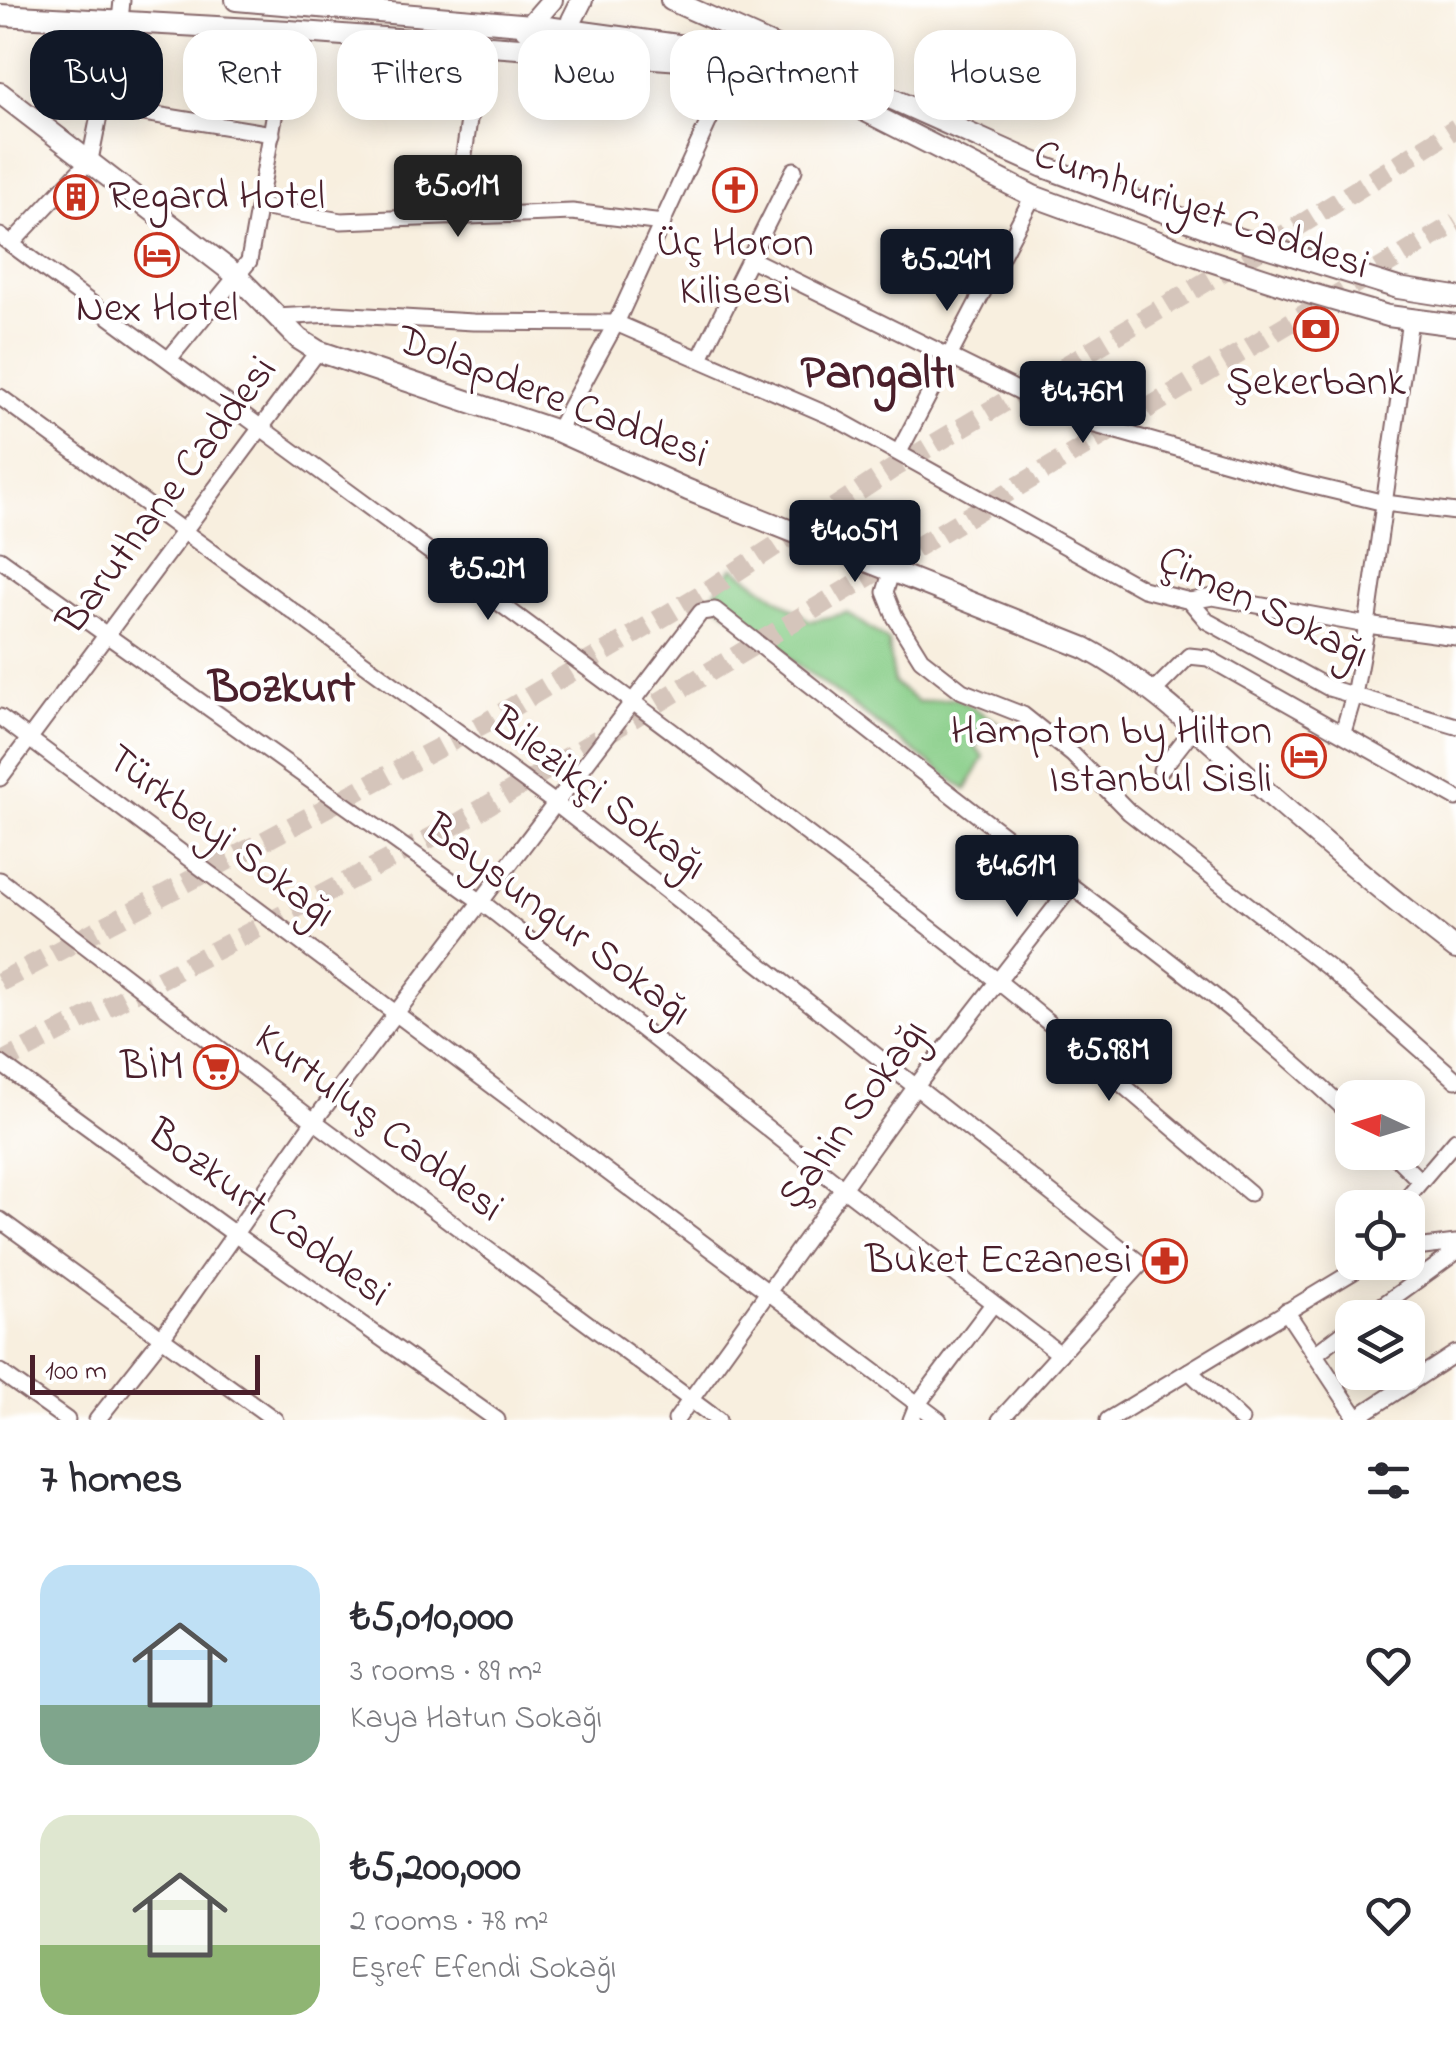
<!DOCTYPE html>
<meta charset="utf-8">
<style>
body{margin:0;font-family:"Indie Flower",sans-serif;background:#f7f7f7;color:#2b2b33;height:100vh;display:flex;flex-direction:column;font-size:38px;white-space:nowrap}
*{box-sizing:border-box;margin:0}
p{font-size:32px;color:#7c7c81}
.icon{flex:none;width:55px;height:55px;fill:none;stroke:currentColor;stroke-width:2;stroke-linecap:round;stroke-linejoin:round}
.map{position:relative;height:1420px;overflow:hidden}
.panel{display:flex;flex-direction:column;background:#fff;flex:1}
.panel>*{flex:none}
.hud{position:absolute;left:30px;top:30px;width:1398px;height:90px;display:flex;gap:20px}
.needle{width:65px;rotate:274deg}
.tools{position:absolute;left:1335px;top:1080px;display:grid;gap:20px}
.tools a{display:grid;place-items:center;width:90px;height:90px;border-radius:20px;background:#fff;box-shadow:0 5px 25px #0003;font-size:50px}
.scale{position:absolute;left:30px;bottom:25px;width:230px;box-sizing:border-box;padding-left:10px;border:5px solid #4a1f2b;border-top:0;font-size:28px;line-height:35px;white-space:nowrap;color:#4a1f2b;-webkit-text-stroke:8px #fff;paint-order:stroke}
.price{position:absolute;translate:-50% -85px;padding:0 22px;border-radius:10px;background:#111827;color:#fff;font-size:32px;line-height:65px;filter:drop-shadow(0 2px 5px #0008)}
.price::after{content:'';position:absolute;left:50%;top:60px;width:30px;height:22px;margin-left:-15px;background:inherit;clip-path:polygon(0 0,100% 0,50% 100%)}
.price.current{background:#222;color:#fff}
ul{padding:0;list-style:none}
li{display:flex;align-items:center;gap:30px;height:250px;padding:0 40px}
li span{display:grid;place-items:center;flex:none;width:280px;height:200px;border-radius:30px;color:#555}
li>.icon{margin-inline-start:auto}
span .icon{width:120px;height:120px;fill:#fffc;stroke-width:1}
li b{font-size:42px}
h2{display:flex;justify-content:space-between;align-items:center;height:120px;padding:0 40px;font-size:42px}
.pill{padding:0 35px;border-radius:30px;background:#fff;box-shadow:0 5px 25px #0003;font-size:35px;line-height:90px}
.pill.current{background:#111827;color:#fff}
.map>svg:first-child{display:block}
.green{fill:#88ce88;stroke:#69765a;stroke-width:2.5}
.lines{fill:none;stroke-linecap:round;stroke-linejoin:round}
.major-tunnel{stroke:#d5c5bb;stroke-width:20;stroke-dasharray:20 10;stroke-linecap:butt}
.minor-casing{stroke:#87686a;stroke-width:19}
.major-casing{stroke:#87686a;stroke-width:24}
.minor{stroke:#fff;stroke-width:15}
.major{stroke:#fff;stroke-width:20}
.labels{text-anchor:middle;dominant-baseline:central;stroke-width:8;stroke-linejoin:round;paint-order:stroke}
.poi-label{font-size:42px;fill:#4a1f2b;stroke:#fff}
.street-label{font-size:42px;fill:#4a1f2b;stroke:#fff}
.neighbourhood-label{font-size:45px;font-weight:bold;fill:#4a1f2b;stroke:#fff}
.quarter-label{font-size:48px;font-weight:bold;fill:#4a1f2b;stroke:#fff}
</style>
<div class="map">
<svg width="1456" height="1420" viewBox="0 0 1456 1420">
<rect width="100%" height="100%" fill="#fff"/>
<filter id="ink" filterUnits="userSpaceOnUse"><feTurbulence type="fractalNoise" baseFrequency=".01" numOctaves="2"/><feDisplacementMap in="SourceGraphic" scale="20" xChannelSelector="R" yChannelSelector="G"/><feConvolveMatrix kernelMatrix="1 2 1 2 8 2 1 2 1" color-interpolation-filters="sRGB"/></filter>
<filter id="wash" filterUnits="userSpaceOnUse"><feTurbulence type="fractalNoise" baseFrequency=".0048" numOctaves="4" result="noise"/><feDisplacementMap in="SourceGraphic" scale="40" xChannelSelector="R" yChannelSelector="G"/><feGaussianBlur stdDeviation="2.25" result="paint"/><feColorMatrix in="noise" values="0 0 0 0 0 0 0 0 0 0 0 0 0 0 0 0 0 1.4 0 .05"/><feComposite in="paint" operator="in"/></filter>
<g filter="url(#wash)">
<rect width="100%" height="100%" fill="#f8efdf"/>
<polygon class="green" points="733,567 810,621 847,613 888,641 894,683 918,702 956,698 997,722 975,747 984,757 966,790 710,599"/>
</g>
<g filter="url(#ink)">
<g class="lines">
<g class="major-tunnel">
<polyline points="0,982 487,722 710,589 894,468 1281,237 1456,128"/>
<polyline points="0,1063 455,825 1456,223"/>
</g>
<g class="minor-casing">
<g id="minor">
<polyline points="120,21 122,0"/>
<polyline points="260,207 341,221 572,212 663,223"/>
<polyline points="455,218 480,43"/>
<path d="M0,236c333,246 670,487 995,743 87,69 170,143 255,214"/>
<polyline points="11,244 90,160 101,106 272,134"/>
<polyline points="751,259 1078,420 1297,482 1385,503 1456,512"/>
<polyline points="275,317 333,314 473,322 616,323 835,418 1143,589 1190,601 1207,621 1329,688 1456,726"/>
<polyline points="700,358 794,170"/>
<polyline points="169,359 249,261 289,31"/>
<polyline points="0,397 555,803 1141,1264 1000,1420"/>
<polyline points="557,431 616,323 735,64"/>
<polyline points="899,452 1033,196"/>
<polyline points="0,559 480,901 843,1188 1060,1354"/>
<polyline points="891,573 885,592 895,617 921,659 962,691 1023,715 1073,755 1129,812 1330,969 1456,1080"/>
<polyline points="1190,601 1213,597 1367,625 1456,637"/>
<polyline points="1154,691 1189,656 1208,658 1456,798"/>
<polyline points="0,717 939,1420"/>
<polyline points="1343,732 1354,695 1367,625 1410,320"/>
<polyline points="1161,770 1194,728"/>
<polyline points="0,778 318,351"/>
<polyline points="0,880 314,1121 718,1420"/>
<polyline points="0,1063 233,1233 497,1420"/>
<polyline points="1391,1152 1419,1180"/>
<polyline points="1398,1208 1456,1140"/>
<polyline points="0,1220 275,1420"/>
<polyline points="1408,1249 1456,1243"/>
<polyline points="1286,1311 1357,1418"/>
<polyline points="1365,1318 1456,1252"/>
<polyline points="1315,1354 1352,1326"/>
<polyline points="1189,1371 1241,1420"/>
<polyline points="0,1372 67,1420"/>
<path d="M97,1420l64,-81 153,-218 387,-509 14,-2c118,92 235,186 355,275 98,74 194,147 282,231"/>
<polyline points="676,1420 917,1085 1071,887"/>
<polyline points="911,1420 917,1405 993,1304"/>
<polyline points="1108,1420 1369,1262"/>
<polyline points="1353,1420 1456,1353"/>
</g>
</g>
<g class="major-casing">
<g id="major">
<polyline points="236,0 532,25 714,50"/>
<polyline points="671,0 1044,167 1218,232 1398,288 1456,297"/>
<polyline points="0,15 289,31 735,64 793,78 828,92 1033,196 1211,261 1312,294 1388,316 1456,325"/>
<polyline points="526,30 552,0"/>
<polyline points="574,40 572,20 582,0"/>
<path d="M0,93l236,182 63,64 19,12 239,80 131,59 397,158c64,34 115,85 169,133 66,58 133,115 202,168"/>
</g>
</g>
<use href="#minor" class="minor"/>
<use href="#major" class="major"/>
</g>
</g>
<defs>
<g id="church-ring" transform="scale(2.25)"><circle r="9.5" fill="#fff" stroke="#c8321e" stroke-width="1.5"/><path d="M-1.2-6h2.4v3.5h3.3v2.4h-3.3V6h-2.4V-.1h-3.3v-2.4h3.3Z" fill="#c8321e"/></g>
<g id="building-ring" transform="scale(2.25)"><circle r="9.5" fill="#fff" stroke="#c8321e" stroke-width="1.5"/><path d="M-4-6H4V6H1V3H-1V6H-4ZM-2.5-4.3h1.7v1.8h-1.7ZM.8-4.3h1.7v1.8H.8ZM-2.5-1h1.7V.8h-1.7ZM.8-1h1.7V.8H.8Z" fill="#c8321e"/></g>
<g id="hotel-ring" transform="scale(2.25)"><circle r="9.5" fill="#fff" stroke="#c8321e" stroke-width="1.5"/><path d="M-6-4.5h1.5V1H6V5H4.5V3h-9V5H-6ZM-4 0a1.8 1.8 0 1 1 3.6 0ZM.5 0V-2.5h3Q6-2.5 6 0Z" fill="#c8321e"/></g>
<g id="bank-ring" transform="scale(2.25)"><circle r="9.5" fill="#fff" stroke="#c8321e" stroke-width="1.5"/><path d="M-6-4H6V4H-6ZM0-2.3a2.3 2.3 0 1 0 0 4.6a2.3 2.3 0 1 0 0-4.6Z" fill="#c8321e"/></g>
<g id="supermarket-ring" transform="scale(2.25)"><circle r="9.5" fill="#fff" stroke="#c8321e" stroke-width="1.5"/><path d="M-6-5.5h2.5l.6 2H6L4.5 2H-2.5L-4.4-4H-6ZM-1.5 3.2a1.3 1.3 0 1 0 .1 0ZM3 3.2a1.3 1.3 0 1 0 .1 0Z" fill="#c8321e"/></g>
<g id="pharmacy-ring" transform="scale(2.25)"><circle r="9.5" fill="#fff" stroke="#c8321e" stroke-width="1.5"/><path d="M-2-6h4v4h4v4h-4v4h-4v-4h-4v-4h4Z" fill="#c8321e"/></g>
</defs>
<g fill-rule="evenodd">
<use href="#church-ring" x="735" y="190"/>
<use href="#building-ring" x="76" y="197"/>
<use href="#hotel-ring" x="157" y="255"/>
<use href="#bank-ring" x="1316" y="329"/>
<use href="#hotel-ring" x="1304" y="756"/>
<use href="#supermarket-ring" x="216" y="1067"/>
<use href="#pharmacy-ring" x="1165" y="1261"/>
</g>
<g class="labels">
<g class="poi-label">
<text x="108" y="197" text-anchor="start">Regard Hotel</text>
<text x="735" y="244">Üç Horon<tspan x="735" dy="48">Kilisesi</tspan></text>
<text x="157" y="309">Nex Hotel</text>
<text x="1316" y="383">Şekerbank</text>
<text x="1272" y="732" text-anchor="end">Hampton by Hilton<tspan x="1272" dy="48">Istanbul Sisli</tspan></text>
<text x="184" y="1067" text-anchor="end">BİM</text>
<text x="1132" y="1261" text-anchor="end">Buket Eczanesi</text>
</g>
<g class="street-label">
<text transform="translate(1201 211) rotate(19)">Cumhuriyet Caddesi</text>
<text transform="translate(552 398) rotate(21)">Dolapdere Caddesi</text>
<text transform="translate(168 496) rotate(-53)">Baruthane Caddesi</text>
<text transform="translate(1263 608) rotate(26)">Çimen Sokağı</text>
<text transform="translate(598 795) rotate(37)">Bilezikçi Sokağı</text>
<text transform="translate(220 837) rotate(37)">Türkbeyi Sokağı</text>
<text transform="translate(557 921) rotate(37)">Baysungur Sokağı</text>
<text transform="translate(854 1115) rotate(-54)">Şahin Sokağı</text>
<text transform="translate(378 1124) rotate(37)">Kurtuluş Caddesi</text>
<text transform="translate(268 1214) rotate(36)">Bozkurt Caddesi</text>
</g>
<g class="neighbourhood-label">
<text x="282" y="690">Bozkurt</text>
</g>
<g class="quarter-label">
<text x="878" y="375">Pangaltı</text>
</g>
</g>
</svg>
<div class="tools">
<a><svg class="needle" viewBox="-14 -14 28 28"><path d="M0-13l5 13h-10z" fill="#e53935"/><path d="M0 13l5-13h-10z" fill="#7c7c81"/></svg></a>
<a><svg class="icon" aria-label="locate" viewBox="0 0 24 24"><circle cx="12" cy="12" r="6"/><path d="M12 2v4M12 18v4M2 12h4M18 12h4"/></svg></a>
<a><svg class="icon" aria-label="layers" viewBox="0 0 24 24"><path d="M12 4l9 5-9 5-9-5zM3 14l9 5 9-5"/></svg></a>
</div>
<div class="scale">100 m</div>
<b class="price current" style="left:458px;top:240px">₺5.01M</b>
<b class="price" style="left:947px;top:314px">₺5.24M</b>
<b class="price" style="left:1083px;top:446px">₺4.76M</b>
<b class="price" style="left:855px;top:585px">₺4.05M</b>
<b class="price" style="left:488px;top:623px">₺5.2M</b>
<b class="price" style="left:1017px;top:920px">₺4.61M</b>
<b class="price" style="left:1109px;top:1104px">₺5.98M</b>
<div class="hud">
<a class="pill current">Buy</a>
<a class="pill">Rent</a>
<a class="pill">Filters</a>
<a class="pill">New</a>
<a class="pill">Apartment</a>
<a class="pill">House</a>
</div>
</div>
<section class="panel">
<h2>7 homes<svg class="icon" aria-label="filters" viewBox="0 0 24 24"><path d="M4 7h16M4 17h16"/><circle cx="9" cy="7" r="2"/><circle cx="15" cy="17" r="2"/></svg></h2>
<ul>
<li><span style="background:linear-gradient(#bfe0f5 70%,#7fa58c 0)"><svg class="icon" aria-label="home" viewBox="0 0 24 24"><path d="M3 11l9-7 9 7M6 9v11h12V9"/></svg></span><div><b>₺5,010,000</b><p>3 rooms · 89 m²</p><p>Kaya Hatun Sokağı</p></div><svg class="icon" aria-label="heart" viewBox="0 0 24 24"><path d="M12 20l-8-8c-3-5 5-10 8-4 3-6 11-1 8 4z"/></svg></li>
<li><span style="background:linear-gradient(#dfe7d0 65%,#8fb573 0)"><svg class="icon" aria-label="home" viewBox="0 0 24 24"><path d="M3 11l9-7 9 7M6 9v11h12V9"/></svg></span><div><b>₺5,200,000</b><p>2 rooms · 78 m²</p><p>Eşref Efendi Sokağı</p></div><svg class="icon" aria-label="heart" viewBox="0 0 24 24"><path d="M12 20l-8-8c-3-5 5-10 8-4 3-6 11-1 8 4z"/></svg></li>
</ul>
</section>
